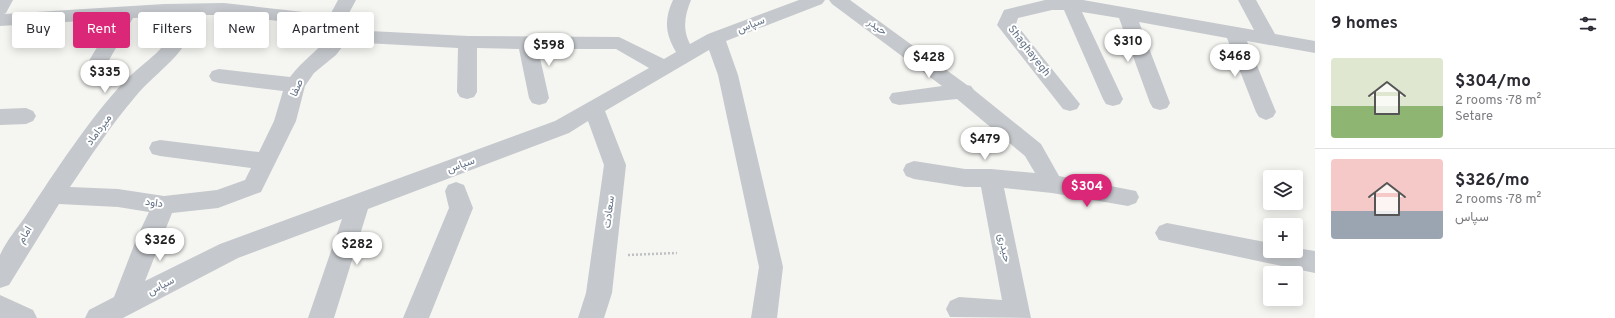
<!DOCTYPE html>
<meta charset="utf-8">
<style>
body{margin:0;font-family:Overpass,Vazirmatn,sans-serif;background:#f2f2f3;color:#2b2b33;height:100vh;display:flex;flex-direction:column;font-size:15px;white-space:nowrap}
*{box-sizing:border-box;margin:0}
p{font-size:13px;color:#7c7c81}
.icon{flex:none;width:22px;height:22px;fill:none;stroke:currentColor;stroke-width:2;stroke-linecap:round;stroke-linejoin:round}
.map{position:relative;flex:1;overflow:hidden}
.panel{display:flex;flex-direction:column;background:#fff;width:300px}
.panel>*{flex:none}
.banner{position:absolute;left:12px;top:12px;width:380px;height:36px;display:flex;gap:8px}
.tools{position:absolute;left:1263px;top:170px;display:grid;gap:8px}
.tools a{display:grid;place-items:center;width:40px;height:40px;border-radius:4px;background:#fff;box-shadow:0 2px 10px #0003;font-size:20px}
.price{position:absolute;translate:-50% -34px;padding:0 9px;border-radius:14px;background:#fff;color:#222;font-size:13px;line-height:26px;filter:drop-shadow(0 1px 2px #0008)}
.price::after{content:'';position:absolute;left:50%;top:24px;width:12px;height:9px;margin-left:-6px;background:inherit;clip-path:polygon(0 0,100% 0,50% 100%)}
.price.selected{background:#db2777;color:#fff}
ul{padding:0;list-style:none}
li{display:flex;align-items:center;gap:12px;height:100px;padding:0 16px}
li+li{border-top:1px solid #e1e1e2}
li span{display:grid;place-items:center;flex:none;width:112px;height:80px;border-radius:4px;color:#555}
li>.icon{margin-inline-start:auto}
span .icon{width:48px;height:48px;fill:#fffc;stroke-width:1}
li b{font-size:17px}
h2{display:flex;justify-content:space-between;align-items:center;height:48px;padding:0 16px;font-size:17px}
.chip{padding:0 14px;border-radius:4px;background:#fff;box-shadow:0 2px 10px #0003;font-size:14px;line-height:36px}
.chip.selected{background:#db2777;color:#fff}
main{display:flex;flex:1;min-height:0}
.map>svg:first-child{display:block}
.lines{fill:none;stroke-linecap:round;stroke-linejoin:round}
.path{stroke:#bfc0c3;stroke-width:2.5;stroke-dasharray:2 2;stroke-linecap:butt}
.minor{fill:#c5c8cc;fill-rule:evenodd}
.labels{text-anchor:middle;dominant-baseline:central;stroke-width:4;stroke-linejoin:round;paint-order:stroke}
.street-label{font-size:11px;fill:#637285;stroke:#fff}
</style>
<main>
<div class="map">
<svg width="1315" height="318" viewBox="0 0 1315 318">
<rect width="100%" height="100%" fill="#f5f6f2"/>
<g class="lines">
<polyline class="path" points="628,255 677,253"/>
<g class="minor">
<path d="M0,0h13l-7,13 -2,1 160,-10 60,-1 106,12 8,-15h18l-8,15 2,15 118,6 151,1 45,22 12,-7c-11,-18 -12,-33 -3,-52h18c-6,15 -9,29 -1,44l18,-10 91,-34h26l-3,4 -96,37 12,34 45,192 -6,51h-26l8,-51 -41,-192 -9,-25 -104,61 21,54 -14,128 -8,25h-26l8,-25 18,-128 -16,-44 -19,12 -201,76 -34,109h-26l34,-99 -104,39 -115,60h-38l4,-8 25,-13 24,-62 11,-23 -31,-5 -59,-3 -50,81 -9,3c0,-10 0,-25 0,-33 6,-14 19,-29 27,-41 28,-42 62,-95 97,-132 22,-23 46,-32 54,-66l-45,2 -29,51 -7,2 -7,-2 -3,-5 27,-45 -114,7zM197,15h27l107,12v8c-13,15 -29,26 -41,42l-71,-8 -7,2 -3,5 3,5 7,2 64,8 -9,30 -15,31 -99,-12 -8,2 -3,6 3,6 8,2 91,12 -6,12 -28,10 -53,6 -46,-7 -48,-2c21,-31 41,-62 65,-90 24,-29 53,-41 62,-82zM346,42l112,6 -1,44 3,5 7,2 7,-2 3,-5v-44l42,1 10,49 3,5 7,2 7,-2 3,-5 -11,-49h78l33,19 -94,53 -335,123 -75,37 27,-68 46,-5 43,-16 35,-71 9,-35 9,-13 22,-18z"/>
<polygon points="829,0 850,0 967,85 971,86 974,90 1041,144 1059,176 1136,191 1139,197 1136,203 1128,206 1052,193 1004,188 1031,318 950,317 946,309 950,301 959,297 1002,300 981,187 965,187 914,179 906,176 903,170 906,164 914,161 965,169 991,169 1035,173 1025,156 957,99 899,105 892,103 889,98 892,93 942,86 832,4"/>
<polygon points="1045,0 1083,0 1254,30 1238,0 1256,0 1275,34 1315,41 1315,53 1247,41 1276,112 1273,117 1266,120 1259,117 1256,112 1227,38 1139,22 1170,103 1167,108 1160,110 1153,108 1150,103 1119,18 1082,12 1123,99 1120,104 1113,106 1106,104 1103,99 1064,10 1052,10 1018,18 1016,24 1080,104 1077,109 1070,111 1063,109 997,25 1004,10"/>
<polygon points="26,108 33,111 36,116 33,121 26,124 0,125 0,109"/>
<polygon points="456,182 464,185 473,208 429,318 403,318 449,208 445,191 448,185"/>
<polygon points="1167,223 1270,243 1270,251 1296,251 1296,248 1315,251 1315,273 1159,240 1155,233 1159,226"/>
<polygon points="0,295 33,310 37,318 0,318"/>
</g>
</g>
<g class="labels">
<g class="street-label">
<text transform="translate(751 25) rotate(-21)">سپاس</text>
<text transform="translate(877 27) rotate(35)">حیدر</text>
<text transform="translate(1029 51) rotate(52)">Shaghayegh</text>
<text transform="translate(297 88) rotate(-66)">صفا</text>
<text transform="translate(99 130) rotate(-54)">میرداماد</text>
<text transform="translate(461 165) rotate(-20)">سپاس</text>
<text transform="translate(154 203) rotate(8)">داود</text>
<text transform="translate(609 212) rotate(-83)">سعادت</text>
<text transform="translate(25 235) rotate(-59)">امام</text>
<text transform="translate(1004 248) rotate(79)">حیدری</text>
<text transform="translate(161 286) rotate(-27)">سپاس</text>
</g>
</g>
</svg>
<div class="tools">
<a><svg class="icon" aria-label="layers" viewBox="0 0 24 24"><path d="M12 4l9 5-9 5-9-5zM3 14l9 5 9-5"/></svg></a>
<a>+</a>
<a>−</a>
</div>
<b class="price" style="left:1128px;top:63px">$310</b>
<b class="price" style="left:549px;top:67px">$598</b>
<b class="price" style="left:1235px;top:78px">$468</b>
<b class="price" style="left:929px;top:79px">$428</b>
<b class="price" style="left:105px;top:94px">$335</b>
<b class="price" style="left:985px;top:161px">$479</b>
<b class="price selected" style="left:1087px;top:208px">$304</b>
<b class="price" style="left:160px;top:262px">$326</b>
<b class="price" style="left:357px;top:266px">$282</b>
<div class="banner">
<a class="chip">Buy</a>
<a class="chip selected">Rent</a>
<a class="chip">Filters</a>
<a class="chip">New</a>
<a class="chip">Apartment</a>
</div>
</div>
<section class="panel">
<h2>9 homes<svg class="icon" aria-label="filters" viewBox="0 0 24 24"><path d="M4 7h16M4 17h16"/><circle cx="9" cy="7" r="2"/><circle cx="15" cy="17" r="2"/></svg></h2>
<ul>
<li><span style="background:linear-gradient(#dfe7d0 60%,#8fb573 0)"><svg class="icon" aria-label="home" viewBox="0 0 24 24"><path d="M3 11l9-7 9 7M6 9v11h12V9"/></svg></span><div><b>$304/mo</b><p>2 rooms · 78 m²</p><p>Setare</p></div></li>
<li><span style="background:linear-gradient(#f6c9c9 65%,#9aa5b1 0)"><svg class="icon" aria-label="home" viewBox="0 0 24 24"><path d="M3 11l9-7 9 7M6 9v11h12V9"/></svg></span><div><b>$326/mo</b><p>2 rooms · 78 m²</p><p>سپاس</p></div></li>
</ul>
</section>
</main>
